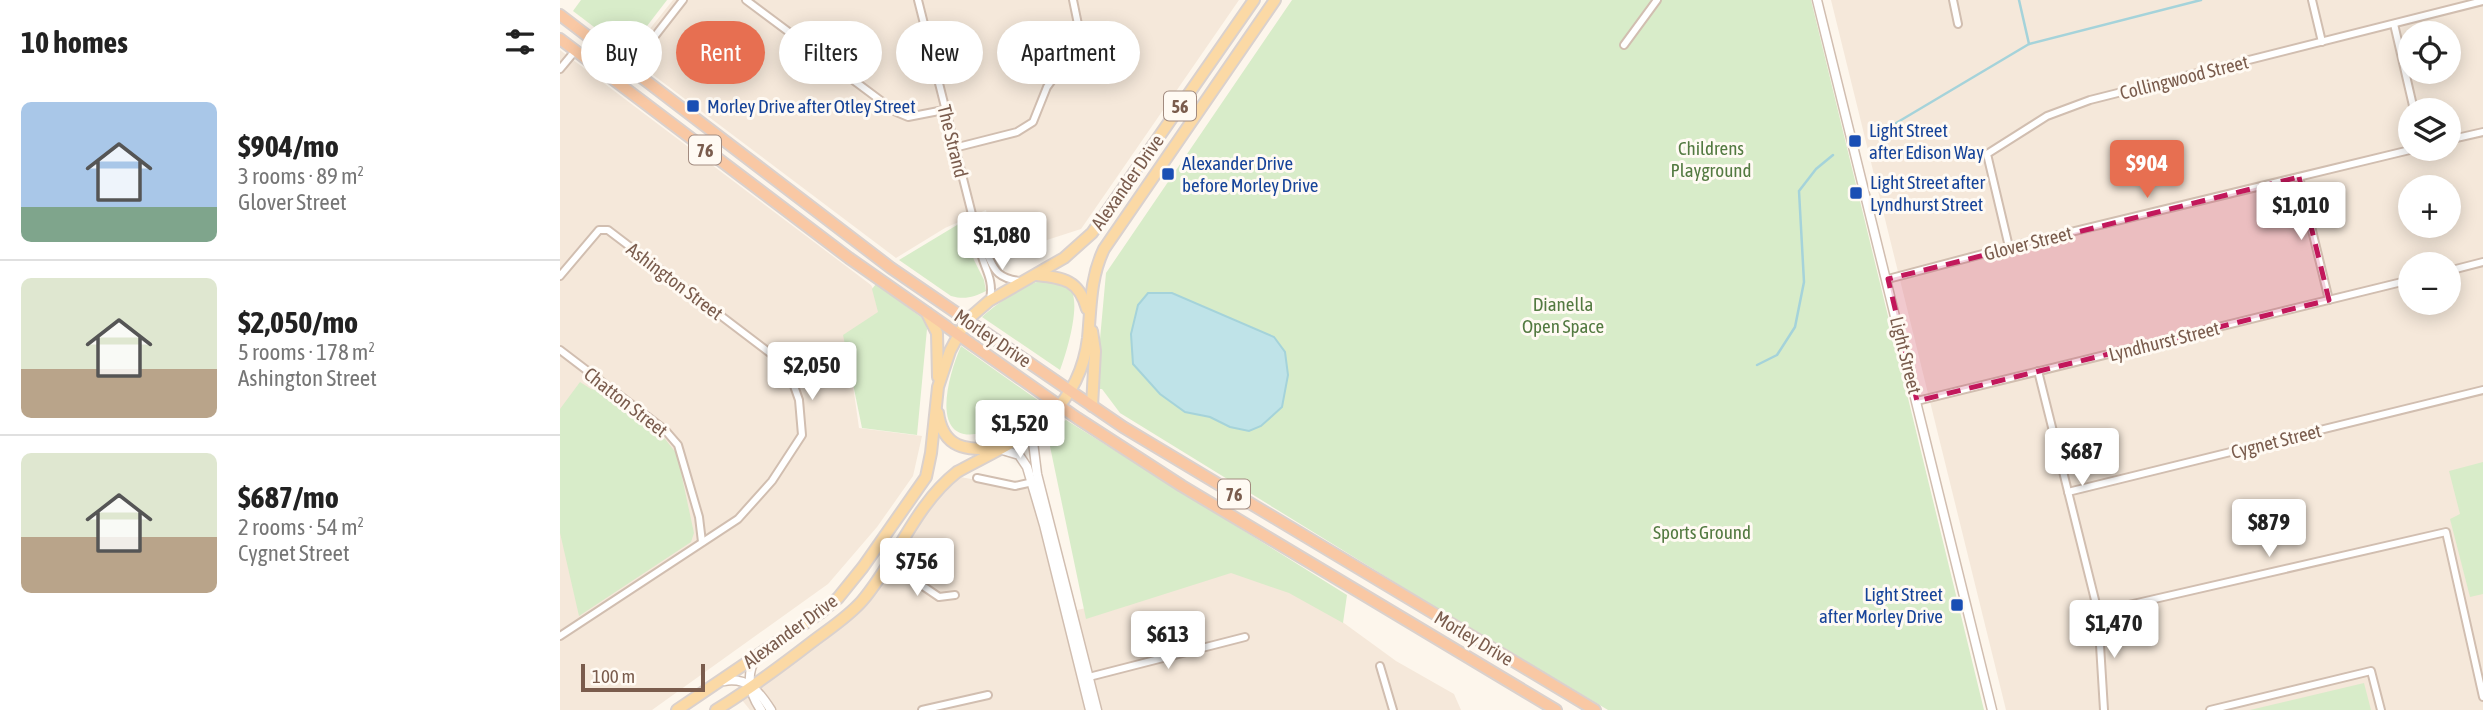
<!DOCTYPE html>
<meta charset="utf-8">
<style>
body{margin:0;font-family:"Asap Condensed",sans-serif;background:#f6f6f6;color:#222;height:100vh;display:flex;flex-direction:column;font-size:26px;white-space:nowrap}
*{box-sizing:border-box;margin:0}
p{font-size:23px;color:#767676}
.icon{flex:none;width:38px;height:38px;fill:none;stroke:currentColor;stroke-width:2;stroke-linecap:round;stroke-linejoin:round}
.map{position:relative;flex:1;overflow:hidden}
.drawer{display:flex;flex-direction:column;background:#fff;width:560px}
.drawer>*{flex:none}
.banner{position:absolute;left:21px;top:21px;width:665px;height:63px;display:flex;gap:14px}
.fabs{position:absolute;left:1838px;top:21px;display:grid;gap:14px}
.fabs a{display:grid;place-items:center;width:63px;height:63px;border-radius:50%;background:#fff;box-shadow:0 4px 18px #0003;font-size:35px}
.scale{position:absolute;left:21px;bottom:18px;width:124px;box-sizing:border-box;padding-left:7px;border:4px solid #7a5c4d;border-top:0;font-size:19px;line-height:24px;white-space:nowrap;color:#7a5c4d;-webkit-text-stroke:5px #fffaf3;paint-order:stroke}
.price{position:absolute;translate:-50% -60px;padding:0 16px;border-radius:7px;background:#fff;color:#222;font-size:23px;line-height:46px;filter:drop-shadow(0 2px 4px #0008)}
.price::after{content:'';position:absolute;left:50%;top:42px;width:21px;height:16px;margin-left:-10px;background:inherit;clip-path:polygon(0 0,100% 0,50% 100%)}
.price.current{background:#e76f51;color:#fff}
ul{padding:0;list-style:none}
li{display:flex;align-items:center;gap:21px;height:175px;padding:0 21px}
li+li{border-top:2px solid #e0e0e0}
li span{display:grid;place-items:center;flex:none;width:196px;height:140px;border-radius:10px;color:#555}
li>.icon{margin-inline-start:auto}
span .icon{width:84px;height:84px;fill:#fffc;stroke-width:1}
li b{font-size:30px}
h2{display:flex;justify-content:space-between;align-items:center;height:84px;padding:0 21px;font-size:30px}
.pill{padding:0 24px;border-radius:32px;background:#fff;box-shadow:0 4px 18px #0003;font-size:24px;line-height:63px}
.pill.current{background:#e76f51;color:#fff}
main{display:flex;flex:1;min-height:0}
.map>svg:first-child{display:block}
.residential{fill:#f5e8da;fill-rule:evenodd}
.green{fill:#d8ecc9}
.water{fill:#bfe3e8;stroke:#a5d3da;stroke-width:2}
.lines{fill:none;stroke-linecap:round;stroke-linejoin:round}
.stream{stroke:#a5d3da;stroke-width:2.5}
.minor-casing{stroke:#d1beb0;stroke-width:10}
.tertiary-casing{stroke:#d1beb0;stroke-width:11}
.primary-casing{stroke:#dad1cd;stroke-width:14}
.trunk-casing{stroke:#dad1cd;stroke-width:14}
.minor{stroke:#fff;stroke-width:6}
.tertiary{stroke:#fff;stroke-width:8}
.primary{stroke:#fbd9a5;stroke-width:10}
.trunk{stroke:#f9c8a4;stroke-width:10}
.marked{fill:#c2185b;fill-opacity:0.2;stroke:#c2185b;stroke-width:5;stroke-dasharray:14 9;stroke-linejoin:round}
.transit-dot{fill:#1a4fb4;stroke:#fffaf3;stroke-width:2.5}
.labels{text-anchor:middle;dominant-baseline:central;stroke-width:6;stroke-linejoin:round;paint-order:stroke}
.shield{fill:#fffaf3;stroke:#a28b7f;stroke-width:2}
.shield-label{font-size:18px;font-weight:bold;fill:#7a5c4d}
.street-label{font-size:19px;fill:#7a5c4d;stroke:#fffaf3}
.transit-label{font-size:19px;fill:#164399;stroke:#fffaf3;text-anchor:start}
.park-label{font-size:19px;fill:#537a41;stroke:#fffaf3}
</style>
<main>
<section class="drawer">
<h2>10 homes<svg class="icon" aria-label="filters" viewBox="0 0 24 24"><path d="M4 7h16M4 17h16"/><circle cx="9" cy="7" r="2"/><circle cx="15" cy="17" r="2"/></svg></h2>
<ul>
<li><span style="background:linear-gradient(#a9c7e8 75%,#7fa58c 0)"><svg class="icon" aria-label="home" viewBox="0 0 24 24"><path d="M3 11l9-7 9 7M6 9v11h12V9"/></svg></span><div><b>$904/mo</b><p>3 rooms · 89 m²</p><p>Glover Street</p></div></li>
<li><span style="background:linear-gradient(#dfe7d0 65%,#b9a48a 0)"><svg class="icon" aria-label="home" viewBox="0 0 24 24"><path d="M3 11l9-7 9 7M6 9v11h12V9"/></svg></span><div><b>$2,050/mo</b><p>5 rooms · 178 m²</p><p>Ashington Street</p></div></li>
<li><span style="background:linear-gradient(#dfe7d0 60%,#b9a48a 0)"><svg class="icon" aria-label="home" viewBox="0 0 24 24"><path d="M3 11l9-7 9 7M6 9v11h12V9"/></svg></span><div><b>$687/mo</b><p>2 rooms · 54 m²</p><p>Cygnet Street</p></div></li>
</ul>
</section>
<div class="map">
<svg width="1923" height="710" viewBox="0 0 1923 710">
<rect width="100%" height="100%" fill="#fdf6ec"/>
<g class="residential">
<polygon points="113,0 679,0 521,229 444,254 435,248 426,210 385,228 336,258 68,56"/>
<path d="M1271,0h652v710h-477zM1850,33h38v39h-38zM1850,110h38v39h-38zM1850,187h38v39h-38zM1850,264h38v39h-38z"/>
<polygon points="0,50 311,285 326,314 287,343 299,428 362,436 353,476 317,527 268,584 92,710 0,710"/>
<polygon points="400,477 484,492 517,610 616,588 670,571 706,580 777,618 836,661 894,694 901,710 190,710 182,700 304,605 376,493"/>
</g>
<g class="green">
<polygon points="21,0 107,0 67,52 13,11"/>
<polygon points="732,0 1251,0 1424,710 1048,710 875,607 560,413 542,389 539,389 537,372 546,273"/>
<path d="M402,222l12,38 10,20 2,11c-12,6 -21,9 -35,5l-52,-36z"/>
<path d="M491,278c6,3 15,6 19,11 12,13 -4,66 -10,81l-78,-53c18,-16 45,-35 69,-39z"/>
<polygon points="316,284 365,320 367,329 357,435 302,428 283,335 318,312 312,289"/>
<path d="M401,346l78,55c-11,11 -26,19 -41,26 -70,31 -54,-42 -37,-81z"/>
<polygon points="20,382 31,389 43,392 105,439 117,454 134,533 131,542 19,616 0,533 0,409"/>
<polygon points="506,420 787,595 783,623 729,593 671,573 526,619 487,432"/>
<polygon points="1923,462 1923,594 1910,597 1890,519 1900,514 1889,471"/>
<polygon points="1804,683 1811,710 1690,710"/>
</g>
<polygon class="water" points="588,293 612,293 714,337 725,352 728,375 722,407 701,426 689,431 670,427 650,417 625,412 600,394 573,364 571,334 578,305"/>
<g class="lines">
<g class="stream">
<polyline points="1459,0 1469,44"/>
<polyline points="1321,132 1469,44 1641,0"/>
<polyline points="1197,365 1217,355 1235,327 1244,282 1239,191 1256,169 1273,155"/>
</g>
<g class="minor-casing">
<g id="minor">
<polyline points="186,0 336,112 348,117 384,110"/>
<path d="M358,0l61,242c1,22 16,34 11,57"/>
<polyline points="1393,0 1398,24"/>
<polyline points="1752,0 1762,42"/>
<polyline points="1834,24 1854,110"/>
<polyline points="1064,45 1097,0"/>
<polyline points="70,68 123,0"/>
<polyline points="0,69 15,51"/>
<polyline points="1888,140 1923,132"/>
<polyline points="394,148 457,132 473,122 487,87 518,44 520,34 513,0"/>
<polyline points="1739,177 1769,300"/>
<path d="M420,243c15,19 9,34 39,38"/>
<polyline points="1449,247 1427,154 1487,116 1530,100 1923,1"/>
<polyline points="1888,271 1923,262"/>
<polyline points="0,276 39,230 48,230 227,366 239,400 242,435 212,481 178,519 0,636"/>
<polyline points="1328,279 1449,247 1854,149"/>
<polyline points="0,350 105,430 118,445 139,517 142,542"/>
<polyline points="1478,371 1538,612 1544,710"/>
<polyline points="1357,401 1850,280"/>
<polyline points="417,478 455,486 473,482"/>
<polyline points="1508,492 1923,390"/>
<polyline points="329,563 379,597 395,595"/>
<polyline points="1538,612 1886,532 1923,697"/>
<polyline points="820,666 833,710"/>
<polyline points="525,678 685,637"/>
<polyline points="362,710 428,695"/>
<polyline points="1650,710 1811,671 1821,710"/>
</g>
</g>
<g class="tertiary-casing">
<g id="tertiary">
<polyline points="1257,0 1432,710"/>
<polyline points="482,424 473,442 477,474 537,710"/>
<polyline points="439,449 459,455 467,467 484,525 530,710"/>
<path d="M196,658c-11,17 -6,36 5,52"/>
<path d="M164,681c24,-4 35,10 47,29"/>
</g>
</g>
<g class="primary-casing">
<g id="primary">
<path d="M477,275c27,3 42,5 50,34"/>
<polyline points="367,313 377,333 378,377"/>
<polyline points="532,331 535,351 532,406"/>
<path d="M378,413c5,36 28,37 58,36"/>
<polyline points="117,710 260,613 278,598 303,567 366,477 371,453 378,387 390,351 406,321 429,301 504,258 532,233 694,0"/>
<path d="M156,710c34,-21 65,-44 96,-68 17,-13 36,-25 50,-41 35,-41 52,-95 95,-129 62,-34 121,-54 131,-134 3,-31 2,-60 16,-89l171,-249"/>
</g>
</g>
<g class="trunk-casing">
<g id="trunk">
<polyline points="0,15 331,268 563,427 1035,710"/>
<polyline points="0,39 289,258 517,418 622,486 996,710"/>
</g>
</g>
<use href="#minor" class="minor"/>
<use href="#tertiary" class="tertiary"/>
<use href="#primary" class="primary"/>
<use href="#trunk" class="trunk"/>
</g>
<path class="marked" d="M1739,177l30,123 -412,101 -29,-122z"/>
<g class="transit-dot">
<rect x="126" y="99" width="14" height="14" rx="3.5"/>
<rect x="1288" y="134" width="14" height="14" rx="3.5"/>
<rect x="601" y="167" width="14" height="14" rx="3.5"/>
<rect x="1289" y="186" width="14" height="14" rx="3.5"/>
<rect x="1390" y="598" width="14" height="14" rx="3.5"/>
</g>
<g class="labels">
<g class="shield">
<rect x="604" y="91.5" width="32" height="29" rx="5"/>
<rect x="129" y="135.5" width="32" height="29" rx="5"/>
<rect x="658" y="479.5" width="32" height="29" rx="5"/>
</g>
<g class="shield-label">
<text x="620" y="106">56</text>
<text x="145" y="150">76</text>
<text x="674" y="494">76</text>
</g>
<g class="street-label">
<text transform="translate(1624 77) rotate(-14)">Collingwood Street</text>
<text transform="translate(393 141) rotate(76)">The Strand</text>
<text transform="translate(567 182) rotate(-55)">Alexander Drive</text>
<text transform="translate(1468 243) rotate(-14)">Glover Street</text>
<text transform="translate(115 281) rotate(37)">Ashington Street</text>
<text transform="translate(433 338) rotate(34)">Morley Drive</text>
<text transform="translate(1604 341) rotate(-14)">Lyndhurst Street</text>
<text transform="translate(1346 355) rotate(76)">Light Street</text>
<text transform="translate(66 402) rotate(38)">Chatton Street</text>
<text transform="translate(1716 441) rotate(-14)">Cygnet Street</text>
<text transform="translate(230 631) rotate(-36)">Alexander Drive</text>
<text transform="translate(914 638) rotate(31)">Morley Drive</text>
</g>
<g class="transit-label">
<text x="147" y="106">Morley Drive after Otley Street</text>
<text x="1309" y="130">Light Street<tspan x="1309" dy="22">after Edison Way</tspan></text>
<text x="622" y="163">Alexander Drive<tspan x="622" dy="22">before Morley Drive</tspan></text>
<text x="1310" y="182">Light Street after<tspan x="1310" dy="22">Lyndhurst Street</tspan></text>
<text x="1383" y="594" text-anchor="end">Light Street<tspan x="1383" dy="22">after Morley Drive</tspan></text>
</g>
<g class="park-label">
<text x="1151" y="148">Childrens<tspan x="1151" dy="22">Playground</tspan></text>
<text x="1003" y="304">Dianella<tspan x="1003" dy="22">Open Space</tspan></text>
<text x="1142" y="532">Sports Ground</text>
</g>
</g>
</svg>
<div class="fabs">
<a><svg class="icon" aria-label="locate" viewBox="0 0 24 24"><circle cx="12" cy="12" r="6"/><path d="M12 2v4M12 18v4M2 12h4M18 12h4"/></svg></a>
<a><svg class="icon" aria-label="layers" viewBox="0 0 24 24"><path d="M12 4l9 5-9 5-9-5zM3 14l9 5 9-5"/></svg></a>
<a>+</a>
<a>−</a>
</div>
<div class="scale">100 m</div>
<b class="price current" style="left:1587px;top:200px">$904</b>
<b class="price" style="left:1741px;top:242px">$1,010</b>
<b class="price" style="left:442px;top:272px">$1,080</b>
<b class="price" style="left:252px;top:402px">$2,050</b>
<b class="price" style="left:460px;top:460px">$1,520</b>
<b class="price" style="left:1522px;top:488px">$687</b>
<b class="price" style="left:1709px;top:559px">$879</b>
<b class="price" style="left:357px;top:598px">$756</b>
<b class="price" style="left:1554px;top:660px">$1,470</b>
<b class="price" style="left:608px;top:671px">$613</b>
<div class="banner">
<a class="pill">Buy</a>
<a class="pill current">Rent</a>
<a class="pill">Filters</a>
<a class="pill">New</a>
<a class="pill">Apartment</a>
</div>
</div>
</main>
